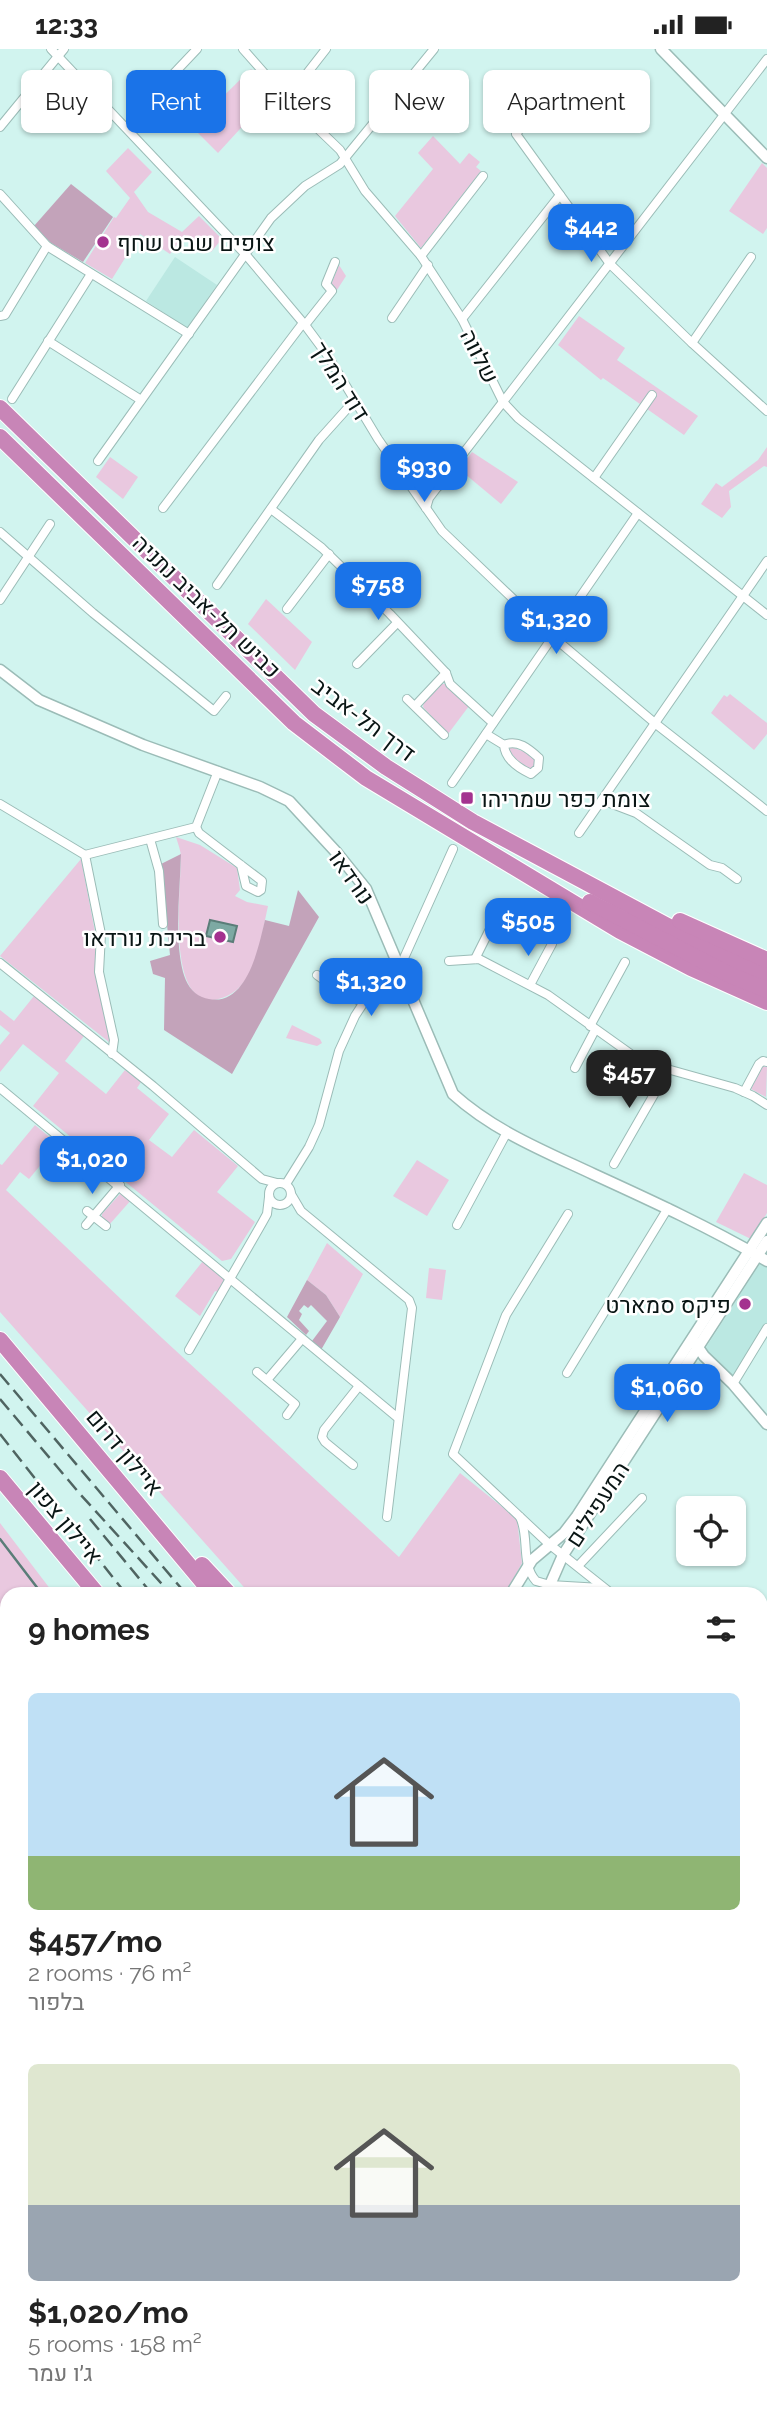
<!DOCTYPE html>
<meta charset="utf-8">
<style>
body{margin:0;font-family:Raleway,Heebo,sans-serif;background:#f2f2f2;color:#222;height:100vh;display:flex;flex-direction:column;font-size:26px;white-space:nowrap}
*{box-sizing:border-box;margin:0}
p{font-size:23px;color:#767676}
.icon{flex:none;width:38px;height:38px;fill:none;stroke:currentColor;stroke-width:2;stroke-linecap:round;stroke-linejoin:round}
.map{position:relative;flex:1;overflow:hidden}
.sheet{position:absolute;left:0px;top:1538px;width:768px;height:842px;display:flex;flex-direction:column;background:#fff;border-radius:21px 21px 0 0;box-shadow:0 2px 5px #0004}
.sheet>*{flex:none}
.hud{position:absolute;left:21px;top:21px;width:726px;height:63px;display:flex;gap:14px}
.fabs{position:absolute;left:676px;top:1447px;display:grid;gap:14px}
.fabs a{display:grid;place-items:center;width:70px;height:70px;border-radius:10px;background:#fff;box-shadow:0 2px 5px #0004;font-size:35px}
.price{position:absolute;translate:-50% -60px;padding:0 16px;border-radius:14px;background:#1a73e8;color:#fff;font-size:23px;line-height:46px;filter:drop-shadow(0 2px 4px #0008)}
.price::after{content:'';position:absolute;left:50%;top:42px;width:21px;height:16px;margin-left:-10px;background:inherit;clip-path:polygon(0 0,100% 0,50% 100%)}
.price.current{background:#222;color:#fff}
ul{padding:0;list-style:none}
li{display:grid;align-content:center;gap:14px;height:371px;padding:0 28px}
li span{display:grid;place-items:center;height:217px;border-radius:10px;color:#555}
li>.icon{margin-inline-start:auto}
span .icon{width:126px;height:126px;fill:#fffc;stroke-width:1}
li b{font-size:30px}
h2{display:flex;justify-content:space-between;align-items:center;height:84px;padding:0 28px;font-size:30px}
.pill{padding:0 24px;border-radius:10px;background:#fff;box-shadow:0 2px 5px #0004;font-size:24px;line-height:63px}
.pill.current{background:#1a73e8;color:#fff}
.status{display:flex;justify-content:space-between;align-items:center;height:49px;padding:0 35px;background:#fff;direction:ltr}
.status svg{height:19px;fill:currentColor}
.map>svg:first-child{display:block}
.built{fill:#bbe8e2}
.green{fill:#e9c8df}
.forest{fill:#c3a3ba}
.water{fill:#7da9a3;stroke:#5a7d78;stroke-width:2}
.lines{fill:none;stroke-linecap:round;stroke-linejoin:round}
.stream{stroke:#5a7d78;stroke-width:2.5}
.taxiway{stroke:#90aca8;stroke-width:21}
.minor-casing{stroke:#9bbcb7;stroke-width:10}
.tertiary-casing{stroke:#9bbcb7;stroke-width:13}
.secondary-casing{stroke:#9bbcb7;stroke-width:15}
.motorway-casing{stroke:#fff;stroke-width:18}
.minor{stroke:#fff;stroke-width:8}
.tertiary{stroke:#fff;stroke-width:10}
.secondary{stroke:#fff;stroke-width:12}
.motorway{stroke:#c885b7;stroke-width:16}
.rail{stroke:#4f6461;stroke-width:2.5;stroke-dasharray:14 7;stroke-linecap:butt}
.poi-dot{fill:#a4328f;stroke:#fff;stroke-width:2.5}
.labels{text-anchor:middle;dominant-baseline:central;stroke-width:5;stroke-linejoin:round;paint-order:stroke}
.poi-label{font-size:23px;fill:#091514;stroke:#fff;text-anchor:start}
.street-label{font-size:23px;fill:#091514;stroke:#fff}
</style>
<div class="status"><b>12:33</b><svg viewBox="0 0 49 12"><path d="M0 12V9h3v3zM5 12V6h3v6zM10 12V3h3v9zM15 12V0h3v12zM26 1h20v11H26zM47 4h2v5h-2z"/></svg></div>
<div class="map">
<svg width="767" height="2379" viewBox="0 0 767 2379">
<rect width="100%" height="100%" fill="#d1f4ef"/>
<g class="built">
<polygon points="175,208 217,236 187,279 146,252"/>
<polygon points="761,1213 767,1217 767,1275 734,1331 703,1303"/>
<polygon points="344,2373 570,2373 561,2379 338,2379"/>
</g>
<g class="green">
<polygon points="251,20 273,44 218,104 192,78"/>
<polygon points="433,87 460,115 469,104 480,113 476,118 481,122 421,199 395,167 433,120 418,104"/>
<polygon points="128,99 152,123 134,143 148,163 182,183 199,167 222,190 211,203 184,186 170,205 140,185 112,230 85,214 114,168 116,169 130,149 106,122"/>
<polygon points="762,114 767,119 767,179 763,185 729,162"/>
<polygon points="339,216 346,227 337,241 331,236"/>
<polygon points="579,267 625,299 617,311 698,367 684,386 603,329 601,331 558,296"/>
<polygon points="767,398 767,418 764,417 729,442 731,458 722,469 701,455 716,434 722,438 758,411"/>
<polygon points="472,403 518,433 501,455 459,420"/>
<polygon points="110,408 138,428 123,450 96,428"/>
<polygon points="266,550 312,593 295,621 248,575"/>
<polygon points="440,635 445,635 469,657 448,685 423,658 424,652"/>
<polygon points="730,645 767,674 767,685 754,701 711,664 724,646 727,648"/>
<path d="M511,698l14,5 11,9 -1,6 -4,2c-9,-3 -18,-11 -22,-20z"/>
<path d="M176,788l24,8 37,23 3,22 -5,6 12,6 21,4c-7,30 -10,75 -41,90 -64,29 -46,-108 -46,-138 0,-7 -3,-14 -5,-21z"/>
<polygon points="81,810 96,888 95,924 111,991 109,993 0,907"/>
<polygon points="34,947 84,987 65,1012 106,1045 125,1021 141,1033 137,1039 169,1065 149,1091 172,1108 194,1081 238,1117 217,1143 255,1173 231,1210 222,1212 33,1057 59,1024 23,995 0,1023 0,996 10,984 0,976 0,961 14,972"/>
<polygon points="292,976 320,990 322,994 317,997 286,989"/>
<polygon points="763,1017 767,1018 766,1048 751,1040"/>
<polygon points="35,1076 58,1095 29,1130 20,1123 6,1141 162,1289 399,1508 460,1424 517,1470 522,1514 505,1545 250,1545 0,1263 0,1115 2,1116"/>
<polygon points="417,1111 449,1131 427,1167 393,1147"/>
<polygon points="744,1124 767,1136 767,1164 751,1190 716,1173"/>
<polygon points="124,1144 132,1150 109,1176 102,1170 102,1165 120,1145"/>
<polygon points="327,1194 363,1225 340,1268 326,1246 307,1231"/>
<polygon points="203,1212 226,1232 220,1244 215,1242 200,1267 175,1247"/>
<polygon points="429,1219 446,1221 442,1251 426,1249"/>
<polygon points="0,1474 54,1545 7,1545 7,1761 0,1755"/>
<polygon points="93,2373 344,2373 338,2379 100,2379"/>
</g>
<g class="forest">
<polygon points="71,135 113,168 83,213 51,194 34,177"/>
<path d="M181,805c-1,38 -7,81 2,118 3,11 9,21 19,25 44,16 56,-48 63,-77l24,6 9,-36 21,27 -87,157 -68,-44 1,-52 -12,-4 -3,-13 20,-6 -9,-91z"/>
<polygon points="307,1231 326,1246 340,1268 321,1301 312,1292 327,1272 311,1256 308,1259 304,1256 299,1262 302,1265 299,1271 309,1282 306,1286 287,1268"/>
</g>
<polygon class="water" points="210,871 237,877 233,893 206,887"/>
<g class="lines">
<g class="stream">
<polyline points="0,1490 42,1545"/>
<polyline points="738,2373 744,2379"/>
</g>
<polyline class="taxiway" points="433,2379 439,2373"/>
<g class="minor-casing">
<g id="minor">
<polyline points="51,0 246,206 305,276 328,307 378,390 442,482 552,587 656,675 767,762"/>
<polyline points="243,0 287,50 340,101 365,142 421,207 462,270 503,353 518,369 767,566"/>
<polyline points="161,38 197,0"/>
<polyline points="287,50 326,0"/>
<polyline points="544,50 516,85 610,215 692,294 767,362"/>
<polyline points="0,78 64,0"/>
<polyline points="0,145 47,197 189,285"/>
<polyline points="421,207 483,127"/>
<polyline points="0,267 5,266 47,197"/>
<polyline points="392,269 428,216"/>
<polyline points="462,270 560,146"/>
<polyline points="305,276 332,242 326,235 335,213"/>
<polyline points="48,292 141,351"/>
<polyline points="692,294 751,208"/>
<polyline points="12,350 91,225"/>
<polyline points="98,412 271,169 305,137 340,115 434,0"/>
<polyline points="594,429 652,346"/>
<polyline points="411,436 431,441 439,437"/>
<polyline points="163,459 303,274"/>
<polyline points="426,459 429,449 767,10"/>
<polyline points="271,460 322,499 390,565 446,624 450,635 493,674"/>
<polyline points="0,483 93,564 214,662 226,647"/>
<polyline points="217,536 319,391 354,352"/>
<polyline points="0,551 50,475"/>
<polyline points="287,560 329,505"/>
<polyline points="357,615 397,574"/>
<polyline points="407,650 444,686"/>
<polyline points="415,657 446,624"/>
<path d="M486,685l18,11c14,-6 25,4 35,13l-1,10 -7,6c-13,-6 -26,-15 -27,-29"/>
<polyline points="452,734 638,464"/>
<polyline points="602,751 636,764 710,816 722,819 737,830"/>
<polyline points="0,755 85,806 101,885 99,923 114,991 112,1005"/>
<polyline points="196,778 199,784 262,832 261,841 258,843 246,837 241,816"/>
<polyline points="579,784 767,512"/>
<polyline points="150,790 159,822 163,875"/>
<polyline points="85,806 196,778 218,722"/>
<polyline points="475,910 494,872"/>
<polyline points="449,912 479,910 548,946 642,1013 735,1039 753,1047 767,1056"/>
<polyline points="0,914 153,1037 262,1130 277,1134"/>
<polyline points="317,926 339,942 364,954"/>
<polyline points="530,936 552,895"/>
<polyline points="590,977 625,913"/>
<polyline points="575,1019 595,981"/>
<polyline points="0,1039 398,1369"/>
<polyline points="744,1043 759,1015 763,1012 767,1013"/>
<polyline points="614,1115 668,1021"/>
<circle cx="280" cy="1145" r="11"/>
<polyline points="286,1135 309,1098 319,1076 339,1002 355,967 366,950 400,918 453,800"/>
<polyline points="291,1145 301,1162 409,1251 412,1259 387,1468"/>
<polyline points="87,1162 106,1177"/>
<polyline points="568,1165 506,1266 453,1405 549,1495 612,1545"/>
<polyline points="86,1176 120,1136"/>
<polyline points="457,1176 506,1085"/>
<polyline points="189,1301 262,1174 267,1165 269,1148"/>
<polyline points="257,1323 295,1355 287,1366"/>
<polyline points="567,1324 668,1159"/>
<polyline points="267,1331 301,1291"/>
<polyline points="733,1335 767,1279"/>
<polyline points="353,1416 325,1393 322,1388 324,1381 359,1337"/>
<path d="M520,1468c10,20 0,46 16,64l14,4 51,3"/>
<polyline points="578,1517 642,1449"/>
<polyline points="761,1625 767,1618"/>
<polyline points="761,1682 767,1688"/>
<polyline points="761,2234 767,2229"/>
</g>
</g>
<g class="tertiary-casing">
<g id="tertiary">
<polyline points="661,0 767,109"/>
<path d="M0,621l39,30 104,45 117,42 29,14 48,52 29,36 87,205c41,37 91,57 140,80 59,27 118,54 174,87"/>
<polyline points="695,1294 704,1307 733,1335 767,1375"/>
<polyline points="511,1545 532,1511 564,1484 577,1467 767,1174"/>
<polyline points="546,1545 563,1506 767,1192"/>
</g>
</g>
<g class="secondary-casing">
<g id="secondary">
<polyline points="0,2220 7,2225"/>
<polyline points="0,2236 7,2241"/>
<polyline points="0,2327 7,2317"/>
<polyline points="0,2351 7,2341"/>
</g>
</g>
<g class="motorway-casing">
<g id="motorway">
<polyline points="0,359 314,665 386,718 473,773 735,913 767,926"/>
<polyline points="0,388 294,674 366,729 620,882 691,919 767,953"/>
<polyline points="590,853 730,926 767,941"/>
<polyline points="680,872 767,911"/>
<polyline points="0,1291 213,1545"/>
<polyline points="0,1429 97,1545"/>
<polyline points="202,1516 229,1545"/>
<polyline points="761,2207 767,2214"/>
<polyline points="761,2332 767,2339"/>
</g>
</g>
<use href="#minor" class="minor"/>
<use href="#tertiary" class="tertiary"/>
<use href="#secondary" class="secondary"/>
<use href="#motorway" class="motorway"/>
<g class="rail">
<polyline points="0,1325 186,1545"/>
<polyline points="0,1350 80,1445 171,1545"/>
<polyline points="0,1385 126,1545"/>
<polyline points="90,1470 152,1545"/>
<polyline points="761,2236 767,2243"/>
<polyline points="761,2297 767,2304"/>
</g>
</g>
<g class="poi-dot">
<circle cx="103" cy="193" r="7"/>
<rect x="460" y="742" width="14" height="14" rx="3.5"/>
<circle cx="220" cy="888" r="7"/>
<circle cx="745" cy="1255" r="7"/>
</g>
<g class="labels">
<g class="poi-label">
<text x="117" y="193">צופים שבט שחף</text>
<text x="481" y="749">צומת כפר שמריהו</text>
<text x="206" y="888" text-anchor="end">בריכת נורדאו</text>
<text x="731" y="1255" text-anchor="end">פיקס סמארט</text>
</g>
<g class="street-label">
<text transform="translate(480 307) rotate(63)">שלווה</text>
<text transform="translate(341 332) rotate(58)">דוד המלך</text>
<text transform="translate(207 557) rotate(44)">כביש תל-אביב נתניה</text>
<text transform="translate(364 670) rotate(37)">דרך תל-אביב</text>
<text transform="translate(352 828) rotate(55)">נורדאו</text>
<text transform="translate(125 1403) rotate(50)">איילון דרום</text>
<text transform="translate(597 1455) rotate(-57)">המעפילים</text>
<text transform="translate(66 1473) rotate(50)">איילון צפון</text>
</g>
</g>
</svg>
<div class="fabs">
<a><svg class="icon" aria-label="locate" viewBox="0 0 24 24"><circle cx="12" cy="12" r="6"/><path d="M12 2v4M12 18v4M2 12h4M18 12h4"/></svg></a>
</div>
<b class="price" style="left:591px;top:215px">$442</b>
<b class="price" style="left:424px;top:455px">$930</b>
<b class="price" style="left:378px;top:573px">$758</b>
<b class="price" style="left:556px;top:607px">$1,320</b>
<b class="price" style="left:528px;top:909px">$505</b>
<b class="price" style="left:371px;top:969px">$1,320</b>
<b class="price current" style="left:629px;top:1061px">$457</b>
<b class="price" style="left:92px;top:1147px">$1,020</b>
<b class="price" style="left:667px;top:1375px">$1,060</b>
<div class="hud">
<a class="pill">Buy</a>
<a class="pill current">Rent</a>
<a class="pill">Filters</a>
<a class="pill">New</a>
<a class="pill">Apartment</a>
</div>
<section class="sheet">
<h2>9 homes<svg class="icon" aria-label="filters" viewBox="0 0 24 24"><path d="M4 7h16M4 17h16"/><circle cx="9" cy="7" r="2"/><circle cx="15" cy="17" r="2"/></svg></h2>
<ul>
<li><span style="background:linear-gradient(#bfe0f5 75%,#8fb573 0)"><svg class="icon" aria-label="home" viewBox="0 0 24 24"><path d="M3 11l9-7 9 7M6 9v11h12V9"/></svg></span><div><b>$457/mo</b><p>2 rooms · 76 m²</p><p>בלפור</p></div></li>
<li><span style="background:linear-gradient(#dfe7d0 65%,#9aa5b1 0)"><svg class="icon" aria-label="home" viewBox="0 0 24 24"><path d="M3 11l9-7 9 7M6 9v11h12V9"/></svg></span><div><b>$1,020/mo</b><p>5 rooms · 158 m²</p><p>ג׳ו עמר</p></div></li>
</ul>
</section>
</div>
